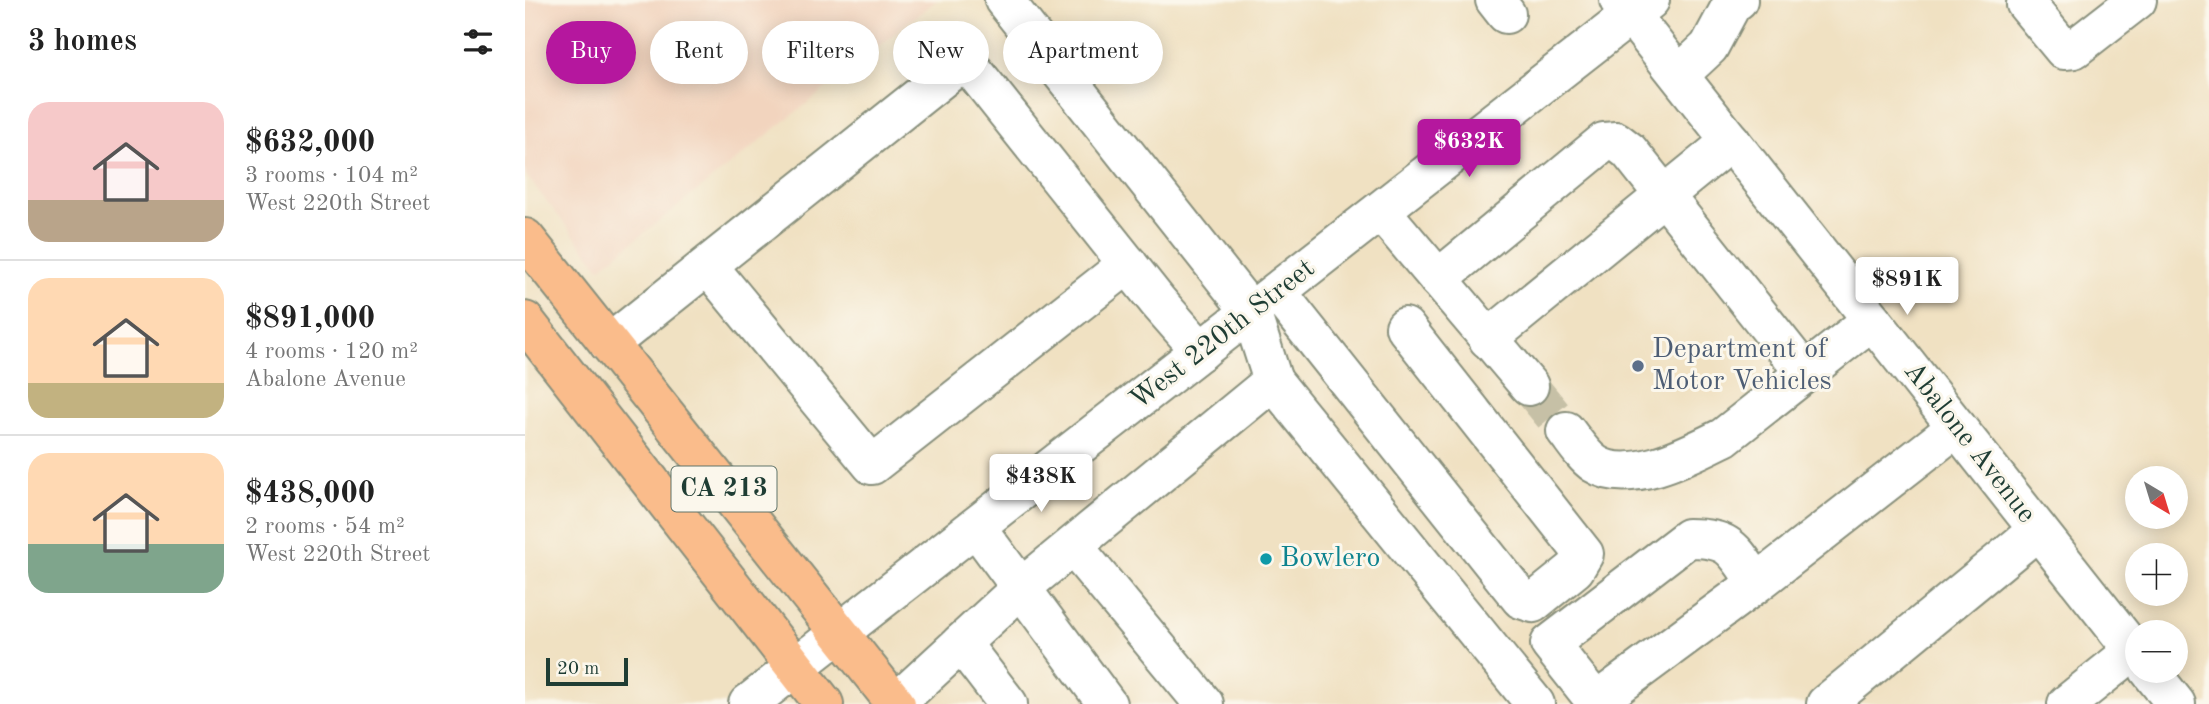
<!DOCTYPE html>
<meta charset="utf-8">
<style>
body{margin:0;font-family:"Old Standard TT",serif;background:#f6f6f6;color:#222;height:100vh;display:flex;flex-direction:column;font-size:26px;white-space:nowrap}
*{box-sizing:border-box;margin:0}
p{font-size:23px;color:#767676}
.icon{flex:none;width:38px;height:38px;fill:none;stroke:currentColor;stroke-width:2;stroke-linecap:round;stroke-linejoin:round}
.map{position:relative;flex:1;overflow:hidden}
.sheet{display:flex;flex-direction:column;background:#fff;width:525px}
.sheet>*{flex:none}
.top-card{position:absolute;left:21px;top:21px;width:665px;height:63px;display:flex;gap:14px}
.needle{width:46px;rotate:142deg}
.tools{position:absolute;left:1600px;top:466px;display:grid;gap:14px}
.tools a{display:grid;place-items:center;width:63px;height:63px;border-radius:50%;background:#fff;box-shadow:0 4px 18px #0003;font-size:35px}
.scale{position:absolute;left:21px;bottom:18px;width:82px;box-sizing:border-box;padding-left:7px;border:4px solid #1f3d34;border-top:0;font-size:19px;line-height:24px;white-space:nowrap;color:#1f3d34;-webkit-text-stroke:5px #fbf7ec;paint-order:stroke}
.price{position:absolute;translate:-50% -60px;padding:0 16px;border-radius:7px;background:#fff;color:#222;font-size:23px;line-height:46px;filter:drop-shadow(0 2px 4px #0008)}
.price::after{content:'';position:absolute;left:50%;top:42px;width:21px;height:16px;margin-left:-10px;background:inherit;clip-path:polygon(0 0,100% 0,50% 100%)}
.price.on{background:#b5179e;color:#fff}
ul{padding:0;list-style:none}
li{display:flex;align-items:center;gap:21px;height:175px;padding:0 28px}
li+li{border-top:2px solid #e0e0e0}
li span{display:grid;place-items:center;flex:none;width:196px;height:140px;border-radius:21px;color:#555}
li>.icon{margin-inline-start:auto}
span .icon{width:84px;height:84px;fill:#fffc;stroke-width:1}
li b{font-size:30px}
h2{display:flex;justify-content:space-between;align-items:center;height:84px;padding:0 28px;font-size:30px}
.pill{padding:0 24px;border-radius:32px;background:#fff;box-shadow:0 4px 18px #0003;font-size:24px;line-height:63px}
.pill.on{background:#b5179e;color:#fff}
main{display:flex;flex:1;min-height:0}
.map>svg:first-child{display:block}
.built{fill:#f2d4be}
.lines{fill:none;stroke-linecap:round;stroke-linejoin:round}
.minor-tunnel{stroke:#c6c0a6;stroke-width:38;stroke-dasharray:38 19;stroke-linecap:butt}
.minor-casing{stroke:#888f7b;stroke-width:42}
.major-casing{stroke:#888f7b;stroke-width:42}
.minor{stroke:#fff;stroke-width:38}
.major{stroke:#fabc8b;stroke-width:38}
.service-dot{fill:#5c6f8a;stroke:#fbf7ec;stroke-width:2.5}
.culture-dot{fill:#0f9aa8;stroke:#fbf7ec;stroke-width:2.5}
.labels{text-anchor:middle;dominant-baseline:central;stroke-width:6;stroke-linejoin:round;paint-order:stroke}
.shield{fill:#fbf7ec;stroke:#61756b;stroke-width:2}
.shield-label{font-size:26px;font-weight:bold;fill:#1f3d34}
.street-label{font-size:28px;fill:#1f3d34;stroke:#fbf7ec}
.service-label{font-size:28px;fill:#4e5e75;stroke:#fbf7ec;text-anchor:start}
.culture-label{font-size:28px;fill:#0d838f;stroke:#fbf7ec;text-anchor:start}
</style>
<main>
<section class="sheet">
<h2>3 homes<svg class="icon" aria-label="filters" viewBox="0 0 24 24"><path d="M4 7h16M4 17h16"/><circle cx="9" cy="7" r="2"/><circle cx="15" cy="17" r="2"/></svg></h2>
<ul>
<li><span style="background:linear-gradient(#f6c9c9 70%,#b9a48a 0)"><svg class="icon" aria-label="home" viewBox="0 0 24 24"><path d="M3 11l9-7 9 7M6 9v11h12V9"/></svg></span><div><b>$632,000</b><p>3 rooms · 104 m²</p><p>West 220th Street</p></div></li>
<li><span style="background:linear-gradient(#ffd9b3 75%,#c2b280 0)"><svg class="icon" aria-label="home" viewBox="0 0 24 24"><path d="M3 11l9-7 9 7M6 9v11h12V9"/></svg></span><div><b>$891,000</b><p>4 rooms · 120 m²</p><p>Abalone Avenue</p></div></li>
<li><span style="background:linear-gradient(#ffd9b3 65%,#7fa58c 0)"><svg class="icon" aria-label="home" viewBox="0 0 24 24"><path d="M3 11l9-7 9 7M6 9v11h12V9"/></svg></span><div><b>$438,000</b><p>2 rooms · 54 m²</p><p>West 220th Street</p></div></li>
</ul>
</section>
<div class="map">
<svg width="1684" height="704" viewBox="0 0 1684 704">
<rect width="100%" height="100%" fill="#fbf7ec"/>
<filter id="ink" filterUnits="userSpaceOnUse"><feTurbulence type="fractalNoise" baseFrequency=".0143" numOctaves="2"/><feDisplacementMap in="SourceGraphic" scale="14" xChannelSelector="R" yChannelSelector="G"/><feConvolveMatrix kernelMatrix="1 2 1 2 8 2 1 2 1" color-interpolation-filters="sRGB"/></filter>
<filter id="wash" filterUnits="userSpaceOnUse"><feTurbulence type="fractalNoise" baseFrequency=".00686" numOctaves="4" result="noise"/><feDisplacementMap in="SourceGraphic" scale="28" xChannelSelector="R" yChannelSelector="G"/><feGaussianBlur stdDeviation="1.57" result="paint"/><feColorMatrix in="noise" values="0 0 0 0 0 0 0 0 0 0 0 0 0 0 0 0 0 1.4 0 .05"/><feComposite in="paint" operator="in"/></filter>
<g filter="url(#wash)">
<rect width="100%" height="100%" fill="#f0e1c2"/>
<polygon class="built" points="0,0 412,0 75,268 0,174"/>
</g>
<g filter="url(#ink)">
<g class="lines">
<polyline class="minor-tunnel" points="1004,386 1041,431"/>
<g class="minor-casing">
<g id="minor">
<polyline points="970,0 981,14"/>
<polyline points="1094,0 1612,655"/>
<polyline points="1502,0 1501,4 1539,50 1549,49 1612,0"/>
<polyline points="1154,75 1184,47 1207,4 1213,0"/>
<polyline points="856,211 1004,386"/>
<polyline points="183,266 347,465 603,264"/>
<polyline points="913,279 1079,142 1091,141 1104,151 1280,373"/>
<polyline points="752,292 996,599 1008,603 1050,569 1059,554 880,327"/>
<polyline points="963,339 1206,141"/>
<polyline points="84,344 440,60 633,302 676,351"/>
<polyline points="748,381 1010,704"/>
<path d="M1041,431c8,10 17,25 29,33 35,22 95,-10 129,-27l148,-117"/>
<polyline points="451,527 582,704"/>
<polyline points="548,546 679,704"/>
<path d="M1232,583c-24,-33 -24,-45 -69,-45l-138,106 46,58 161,-119 200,-156"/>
<polyline points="436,643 483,704"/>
<polyline points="1624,670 1651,704"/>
<polyline points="371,703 496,588 748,381 726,312 479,0"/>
<polyline points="223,704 1125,0"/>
<polyline points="1301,704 1513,530"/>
<polyline points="1542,704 1608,651"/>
</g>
</g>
<g class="major-casing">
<g id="major">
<polyline points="0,238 371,704"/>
<polyline points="0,321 299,704"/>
</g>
</g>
<use href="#minor" class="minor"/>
<use href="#major" class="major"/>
</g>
</g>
<circle class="service-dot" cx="1113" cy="366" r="7"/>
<circle class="culture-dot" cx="741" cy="559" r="7"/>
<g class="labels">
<rect class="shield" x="146.5" y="466.5" width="105" height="45" rx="5"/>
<g class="shield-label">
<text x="199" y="489">CA 213</text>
</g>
<g class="street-label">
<text transform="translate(698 335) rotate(-38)">West 220th Street</text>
<text transform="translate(1444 443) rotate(52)">Abalone Avenue</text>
</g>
<g class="service-label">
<text x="1127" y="350">Department of<tspan x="1127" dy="32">Motor Vehicles</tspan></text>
</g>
<g class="culture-label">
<text x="755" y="559">Bowlero</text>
</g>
</g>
</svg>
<div class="tools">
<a><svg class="needle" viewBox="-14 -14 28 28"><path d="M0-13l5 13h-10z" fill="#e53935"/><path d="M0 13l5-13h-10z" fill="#767676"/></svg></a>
<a>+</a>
<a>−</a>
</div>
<div class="scale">20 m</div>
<b class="price on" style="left:944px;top:179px">$632K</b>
<b class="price" style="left:1382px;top:317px">$891K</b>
<b class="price" style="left:516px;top:514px">$438K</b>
<div class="top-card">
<a class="pill on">Buy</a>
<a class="pill">Rent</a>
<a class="pill">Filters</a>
<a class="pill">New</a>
<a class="pill">Apartment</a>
</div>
</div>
</main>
